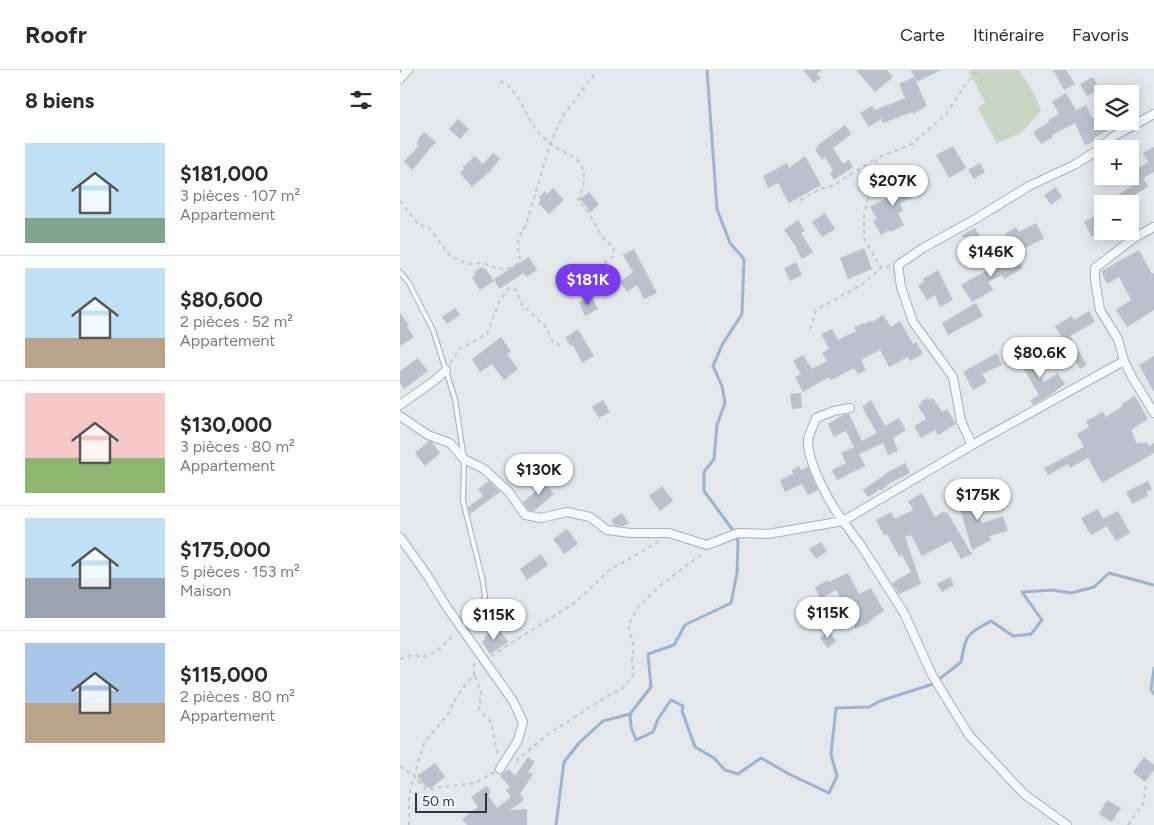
<!DOCTYPE html>
<html lang="fr">
<meta charset="utf-8">
<style>
body{margin:0;font-family:Figtree,sans-serif;background:#f2f2f3;color:#2b2b33;height:100vh;display:flex;flex-direction:column;font-size:19px;white-space:nowrap}
*{box-sizing:border-box;margin:0}
p{font-size:16px;color:#7c7c81}
.icon{flex:none;width:28px;height:28px;fill:none;stroke:currentColor;stroke-width:2;stroke-linecap:round;stroke-linejoin:round}
.map{position:relative;flex:1;overflow:hidden}
.drawer{display:flex;flex-direction:column;background:#fff;width:400px}
.drawer>*{flex:none}
.tools{position:absolute;left:694px;top:15px;display:grid;gap:10px}
.tools a{display:grid;place-items:center;width:45px;height:45px;border-radius:0px;background:#fff;box-shadow:0 2px 12px #0003;font-size:25px}
.scale{position:absolute;left:15px;bottom:12px;width:72px;box-sizing:border-box;padding-left:5px;border:2px solid #2b3445;border-top:0;font-size:14px;line-height:18px;white-space:nowrap;color:#2b3445;-webkit-text-stroke:4px #f4f6f9;paint-order:stroke}
.price{position:absolute;translate:-50% -42px;padding:0 11px;border-radius:18px;background:#fff;color:#222;font-size:16px;line-height:32px;filter:drop-shadow(0 1px 2px #0008)}
.price::after{content:'';position:absolute;left:50%;top:30px;width:15px;height:11px;margin-left:-8px;background:inherit;clip-path:polygon(0 0,100% 0,50% 100%)}
.price.on{background:#7c3aed;color:#fff}
ul{padding:0;list-style:none}
li{display:flex;align-items:center;gap:15px;height:125px;padding:0 25px}
li+li{border-top:1px solid #e1e1e2}
li span{display:grid;place-items:center;flex:none;width:140px;height:100px;border-radius:0px;color:#555}
li>.icon{margin-inline-start:auto}
span .icon{width:60px;height:60px;fill:#fffc;stroke-width:1}
li b{font-size:21px}
h2{display:flex;justify-content:space-between;align-items:center;height:60px;padding:0 25px;font-size:21px}
header{display:flex;align-items:center;gap:30px;box-sizing:border-box;height:70px;padding:0 25px;background:#fff;border-bottom:1px solid #e1e1e2}
header strong{font-size:24px}
nav{display:flex;gap:28px;margin-inline-start:auto;font-size:18px}
main{display:flex;flex:1;min-height:0}
.map>svg:first-child{display:block}
.green{fill:#c9d6c5}
.lines{fill:none;stroke-linecap:round;stroke-linejoin:round}
.stream{stroke:#9fb4cc;stroke-width:3}
.building{fill:#bbc0ca}
.service-casing{stroke:#a9aeb7;stroke-width:6}
.minor-casing{stroke:#a9aeb7;stroke-width:10}
.path{stroke:#c2c5cb;stroke-width:2;stroke-dasharray:4 4;stroke-linecap:butt}
.service{stroke:#f7f8fa;stroke-width:4}
.minor{stroke:#f7f8fa;stroke-width:8}
</style>
<header>
<strong>Roofr</strong>
<nav><a>Carte</a><a>Itinéraire</a><a>Favoris</a></nav>
</header>
<main>
<section class="drawer">
<h2>8 biens<svg class="icon" aria-label="filters" viewBox="0 0 24 24"><path d="M4 7h16M4 17h16"/><circle cx="9" cy="7" r="2"/><circle cx="15" cy="17" r="2"/></svg></h2>
<ul>
<li><span style="background:linear-gradient(#bfe0f5 75%,#7fa58c 0)"><svg class="icon" aria-label="home" viewBox="0 0 24 24"><path d="M3 11l9-7 9 7M6 9v11h12V9"/></svg></span><div><b>$181,000</b><p>3 pièces · 107 m²</p><p>Appartement</p></div></li>
<li><span style="background:linear-gradient(#bfe0f5 70%,#b9a48a 0)"><svg class="icon" aria-label="home" viewBox="0 0 24 24"><path d="M3 11l9-7 9 7M6 9v11h12V9"/></svg></span><div><b>$80,600</b><p>2 pièces · 52 m²</p><p>Appartement</p></div></li>
<li><span style="background:linear-gradient(#f6c9c9 65%,#8fb573 0)"><svg class="icon" aria-label="home" viewBox="0 0 24 24"><path d="M3 11l9-7 9 7M6 9v11h12V9"/></svg></span><div><b>$130,000</b><p>3 pièces · 80 m²</p><p>Appartement</p></div></li>
<li><span style="background:linear-gradient(#bfe0f5 60%,#9aa5b1 0)"><svg class="icon" aria-label="home" viewBox="0 0 24 24"><path d="M3 11l9-7 9 7M6 9v11h12V9"/></svg></span><div><b>$175,000</b><p>5 pièces · 153 m²</p><p>Maison</p></div></li>
<li><span style="background:linear-gradient(#a9c7e8 60%,#b9a48a 0)"><svg class="icon" aria-label="home" viewBox="0 0 24 24"><path d="M3 11l9-7 9 7M6 9v11h12V9"/></svg></span><div><b>$115,000</b><p>2 pièces · 80 m²</p><p>Appartement</p></div></li>
</ul>
</section>
<div class="map">
<svg width="754" height="755" viewBox="0 0 754 755">
<rect width="100%" height="100%" fill="#e4e7ec"/>
<polygon class="green" points="572,0 619,0 633,22 641,41 621,63 597,73 578,38 585,32 569,2"/>
<g class="lines">
<g class="stream">
<polyline points="754,598 751,620 754,624"/>
<path d="M230,644l1,13 5,13 17,-8 5,-13 13,-19 12,6 -1,5 13,36 19,11 11,12 13,4 23,-16 28,16 40,19 8,-17 -6,-21 5,-47 33,-1 11,-6 53,-17 28,-22c5,-28 5,-27 30,-41l22,15 18,-2 11,-14 -20,-28 31,-2 18,3 23,-6 15,-14 45,12"/>
<polyline points="156,755 164,692 179,673 203,651 230,644 251,617 248,584 274,575 285,555 331,533 337,503 338,471 332,459 304,421 304,402 314,389 317,355 325,333 322,316 313,296 322,275 342,244 344,189 330,173 317,139 307,0"/>
</g>
</g>
<g class="building">
<polygon points="403,0 422,0 417,4 421,8 414,13"/>
<polygon points="456,0 487,0 493,7 475,22"/>
<polygon points="511,0 541,0 517,12"/>
<polygon points="653,0 666,0 675,14 664,20"/>
<polygon points="514,7 527,36 513,44 512,42 483,53 481,49 469,57 460,43 472,36 475,40 505,28 499,14"/>
<polygon points="693,7 700,19 687,26 680,14"/>
<polygon points="666,23 676,40 686,35 692,48 702,42 702,51 725,51 694,68 695,71 685,75 675,53 652,65 653,67 641,74 633,62 649,52 648,50 659,44 652,32"/>
<polygon points="58,49 69,59 60,69 49,59"/>
<polygon points="445,55 451,64 433,78 443,94 449,90 453,97 434,110 430,103 433,101 425,87 422,90 415,79 419,76 418,75"/>
<polygon points="24,62 36,72 12,100 4,91 19,76 16,74 19,70 18,69"/>
<polygon points="553,76 566,98 549,108 536,85"/>
<polygon points="754,77 754,102 743,108 748,117 733,126 736,130 730,134 703,134 734,115 729,106 730,104 748,92 743,83"/>
<polygon points="93,83 100,89 89,102 72,117 60,103 64,99 63,97 75,86 83,94"/>
<polygon points="405,86 421,115 389,133 378,113 368,118 363,106 387,93 389,98"/>
<polygon points="580,93 585,102 574,109 568,100"/>
<polygon points="506,105 517,124 500,134 503,141 498,143 504,155 491,162 490,160 481,165 473,151 477,149 470,137 498,122 493,112"/>
<polygon points="656,117 662,127 651,135 644,125"/>
<polygon points="153,118 164,130 149,144 138,133 141,130 139,127 145,121 147,124"/>
<polygon points="189,122 199,134 191,142 180,129"/>
<polygon points="702,142 702,161 692,167 684,152"/>
<polygon points="425,143 435,159 422,167 412,152"/>
<polygon points="398,150 405,161 401,163 413,182 402,189 396,179 397,178 384,160"/>
<polygon points="636,153 644,168 616,183 605,164 616,157 619,162"/>
<polygon points="575,158 585,175 572,183 562,165"/>
<polygon points="464,178 472,199 448,209 440,188"/>
<polygon points="234,179 257,223 244,229 237,215 227,222 220,212 233,202 223,185"/>
<polygon points="739,180 752,204 754,203 754,240 727,257 716,240 731,230 719,207 707,214 701,201"/>
<polygon points="616,184 623,198 604,209 602,205 588,212 593,220 572,232 561,215"/>
<polygon points="129,187 137,200 126,207 124,203 99,219 94,209"/>
<polygon points="396,192 402,205 390,211 384,198"/>
<polygon points="82,197 83,199 85,198 94,211 80,220 72,207 76,204 74,202"/>
<polygon points="538,200 553,230 540,237 535,225 527,230 518,215 524,212 523,209"/>
<polygon points="192,226 198,239 185,246 179,232"/>
<polygon points="576,233 583,246 548,265 542,253"/>
<polygon points="55,238 60,245 47,254 42,247"/>
<polygon points="689,241 695,252 670,266 687,295 680,299 655,256 672,246 674,250"/>
<polygon points="0,243 9,255 7,257 14,267 0,276"/>
<polygon points="483,245 491,257 500,251 513,274 516,272 523,284 510,291 508,287 489,297 480,280 461,290 466,300 458,304 454,298 431,310 429,307 403,322 395,307 401,304 393,291 403,285 412,299 427,291 422,283 429,279 421,264 432,259 438,270 456,261 454,257 464,253 464,254 471,251 472,252"/>
<polygon points="178,259 194,286 182,293 173,275 171,276 165,268"/>
<polygon points="101,267 111,282 107,284 118,299 104,310 92,294 80,302 72,289"/>
<polygon points="625,281 644,312 658,303 665,314 650,325 633,335 630,331 639,325 616,285"/>
<polygon points="597,283 602,295 582,304 587,312 573,320 563,302"/>
<polygon points="754,286 754,322 739,295"/>
<polygon points="18,288 28,301 4,319 0,313 0,301"/>
<polygon points="401,323 402,338 392,339 390,324"/>
<polygon points="735,326 748,349 731,360 737,374 741,372 742,374 746,372 749,376 754,373 754,383 702,413 688,388 670,398 668,394 648,405 644,398 684,377 677,364 689,357 686,351 703,342 706,347 723,336 722,334"/>
<polygon points="528,328 529,330 533,328 542,342 547,339 556,354 538,365 535,360 521,368 514,356 526,349 518,336 522,334 520,332"/>
<polygon points="203,330 210,342 199,348 192,337"/>
<polygon points="471,330 485,356 499,348 506,360 493,368 498,381 488,385 483,373 459,384 465,396 437,410 432,400 446,393 441,383 454,377 446,361 434,367 428,354 443,345 449,344 462,371 477,363 462,337"/>
<polygon points="29,371 32,372 40,383 25,396 15,383"/>
<polygon points="505,393 510,403 490,413 481,421 480,419 468,427 463,420 490,401"/>
<polygon points="399,396 401,400 408,397 418,420 408,425 402,414 385,422 380,410 393,404 392,400"/>
<polygon points="144,405 149,412 146,414 154,424 134,441 128,440 123,432 142,416 137,409"/>
<polygon points="89,411 100,422 70,444 68,437 83,426 78,419"/>
<polygon points="748,411 752,419 746,422 748,426 732,434 726,422"/>
<polygon points="567,414 573,435 582,453 603,446 608,461 589,466 591,470 572,480 557,428 560,427 557,417"/>
<polygon points="262,416 273,431 260,441 249,426"/>
<polygon points="522,423 535,447 544,441 545,443 547,442 572,484 561,489 551,471 522,486 511,465 505,467 521,514 499,524 492,513 511,502 502,485 499,486 487,464 484,465 476,450 491,442 495,449 513,440 508,431"/>
<polygon points="698,439 703,449 718,441 730,463 716,471 707,456 691,465 681,448"/>
<polygon points="222,443 229,453 223,456 214,455 211,450"/>
<polygon points="167,459 178,474 164,484 153,469"/>
<polygon points="421,472 427,481 416,489 409,479"/>
<polygon points="141,484 148,495 127,510 120,499"/>
<polygon points="448,503 459,524 471,518 484,541 476,546 467,554 455,559 452,549 454,548 452,543 461,535 450,539 446,529 442,531 436,520 420,529 415,517 428,510 429,512"/>
<polygon points="550,507 554,515 542,522 537,514"/>
<polygon points="427,535 430,546 418,550 414,540"/>
<polygon points="98,557 108,572 90,584 82,572 85,569 84,567"/>
<polygon points="429,561 436,571 428,578 420,568"/>
<polygon points="128,687 135,692 128,702 133,704 120,724 124,730 110,740 127,739 127,755 67,755 62,749 78,737 71,727 87,716 91,722 88,725 97,738 111,727 106,720 110,717 100,706 109,699 115,706"/>
<polygon points="744,687 754,695 754,700 745,712 733,702"/>
<polygon points="35,693 45,707 31,718 26,717 17,706"/>
<polygon points="707,730 721,738 712,752 699,744"/>
</g>
<g class="lines">
<g class="service-casing">
<polyline id="service" points="0,202 9,213 33,260 55,329 64,389 63,431 82,507 85,527 72,547 62,556"/>
</g>
<g class="minor-casing">
<g id="minor">
<polyline points="0,9 8,0"/>
<polyline points="754,157 734,168 695,198 695,210 700,240 718,269 724,291 732,307 754,343"/>
<polyline points="0,335 34,311 46,300"/>
<path d="M0,346l28,19 22,8 14,16 20,10 25,23 16,23 16,3 26,-6 23,5 17,13 24,3h38l38,12 31,-12 30,1 75,-13c-13,-17 -36,-59 -35,-81 1,-7 6,-15 8,-22l18,-7 16,-3"/>
<polyline points="572,375 561,351 553,307 513,252 501,217 498,195 523,178 577,148 629,116 674,95 698,80 714,66 754,44"/>
<polyline points="0,467 27,505 46,536 113,631 123,652 118,670 100,699"/>
<polyline points="667,755 624,724 569,665 532,605 504,543 462,477 443,451 572,375 724,291"/>
</g>
</g>
<g class="path">
<path d="M100,11c23,11 25,39 42,55 3,3 12,10 15,12 10,6 22,9 26,22 3,9 -1,21 -5,30l10,11 14,26 12,11 -1,9 -17,11 -12,4 -11,-4"/>
<polyline points="400,130 420,119 432,116 477,88"/>
<path d="M0,131l18,23 11,4 22,29 17,7 15,-1 13,5 11,1 9,-4 4,-6c-4,-14 -2,-23 6,-34l25,-84 11,-24 32,-42"/>
<polyline points="490,196 481,198 464,168 464,145 477,88 512,74 546,44 565,15 579,0"/>
<polyline points="410,259 416,240 463,214 481,198"/>
<polyline points="50,293 60,279 87,264 99,232 109,218 116,220 122,235 145,256 153,272 160,275"/>
<polyline points="91,586 176,532 208,501 258,472"/>
<polyline points="0,589 12,585 23,587 36,582 55,564"/>
<polyline points="75,606 81,622 79,639 91,652 98,687"/>
<polyline points="116,691 148,664 211,624 223,618 233,605 232,589 234,577 228,555 239,536 262,514 303,483"/>
<polyline points="0,696 14,706 24,673 48,644 56,628 74,604 74,591"/>
<polyline points="9,755 9,725 14,706 26,720 42,717 75,713 94,702"/>
<polyline points="728,755 743,734 746,716"/>
</g>
<use href="#service" class="service"/>
<use href="#minor" class="minor"/>
</g>
</svg>
<div class="tools">
<a><svg class="icon" aria-label="layers" viewBox="0 0 24 24"><path d="M12 4l9 5-9 5-9-5zM3 14l9 5 9-5"/></svg></a>
<a>+</a>
<a>−</a>
</div>
<div class="scale">50 m</div>
<b class="price" style="left:493px;top:137px">$207K</b>
<b class="price" style="left:591px;top:208px">$146K</b>
<b class="price on" style="left:188px;top:236px">$181K</b>
<b class="price" style="left:640px;top:309px">$80.6K</b>
<b class="price" style="left:139px;top:426px">$130K</b>
<b class="price" style="left:578px;top:451px">$175K</b>
<b class="price" style="left:428px;top:569px">$115K</b>
<b class="price" style="left:94px;top:571px">$115K</b>
</div>
</main>
